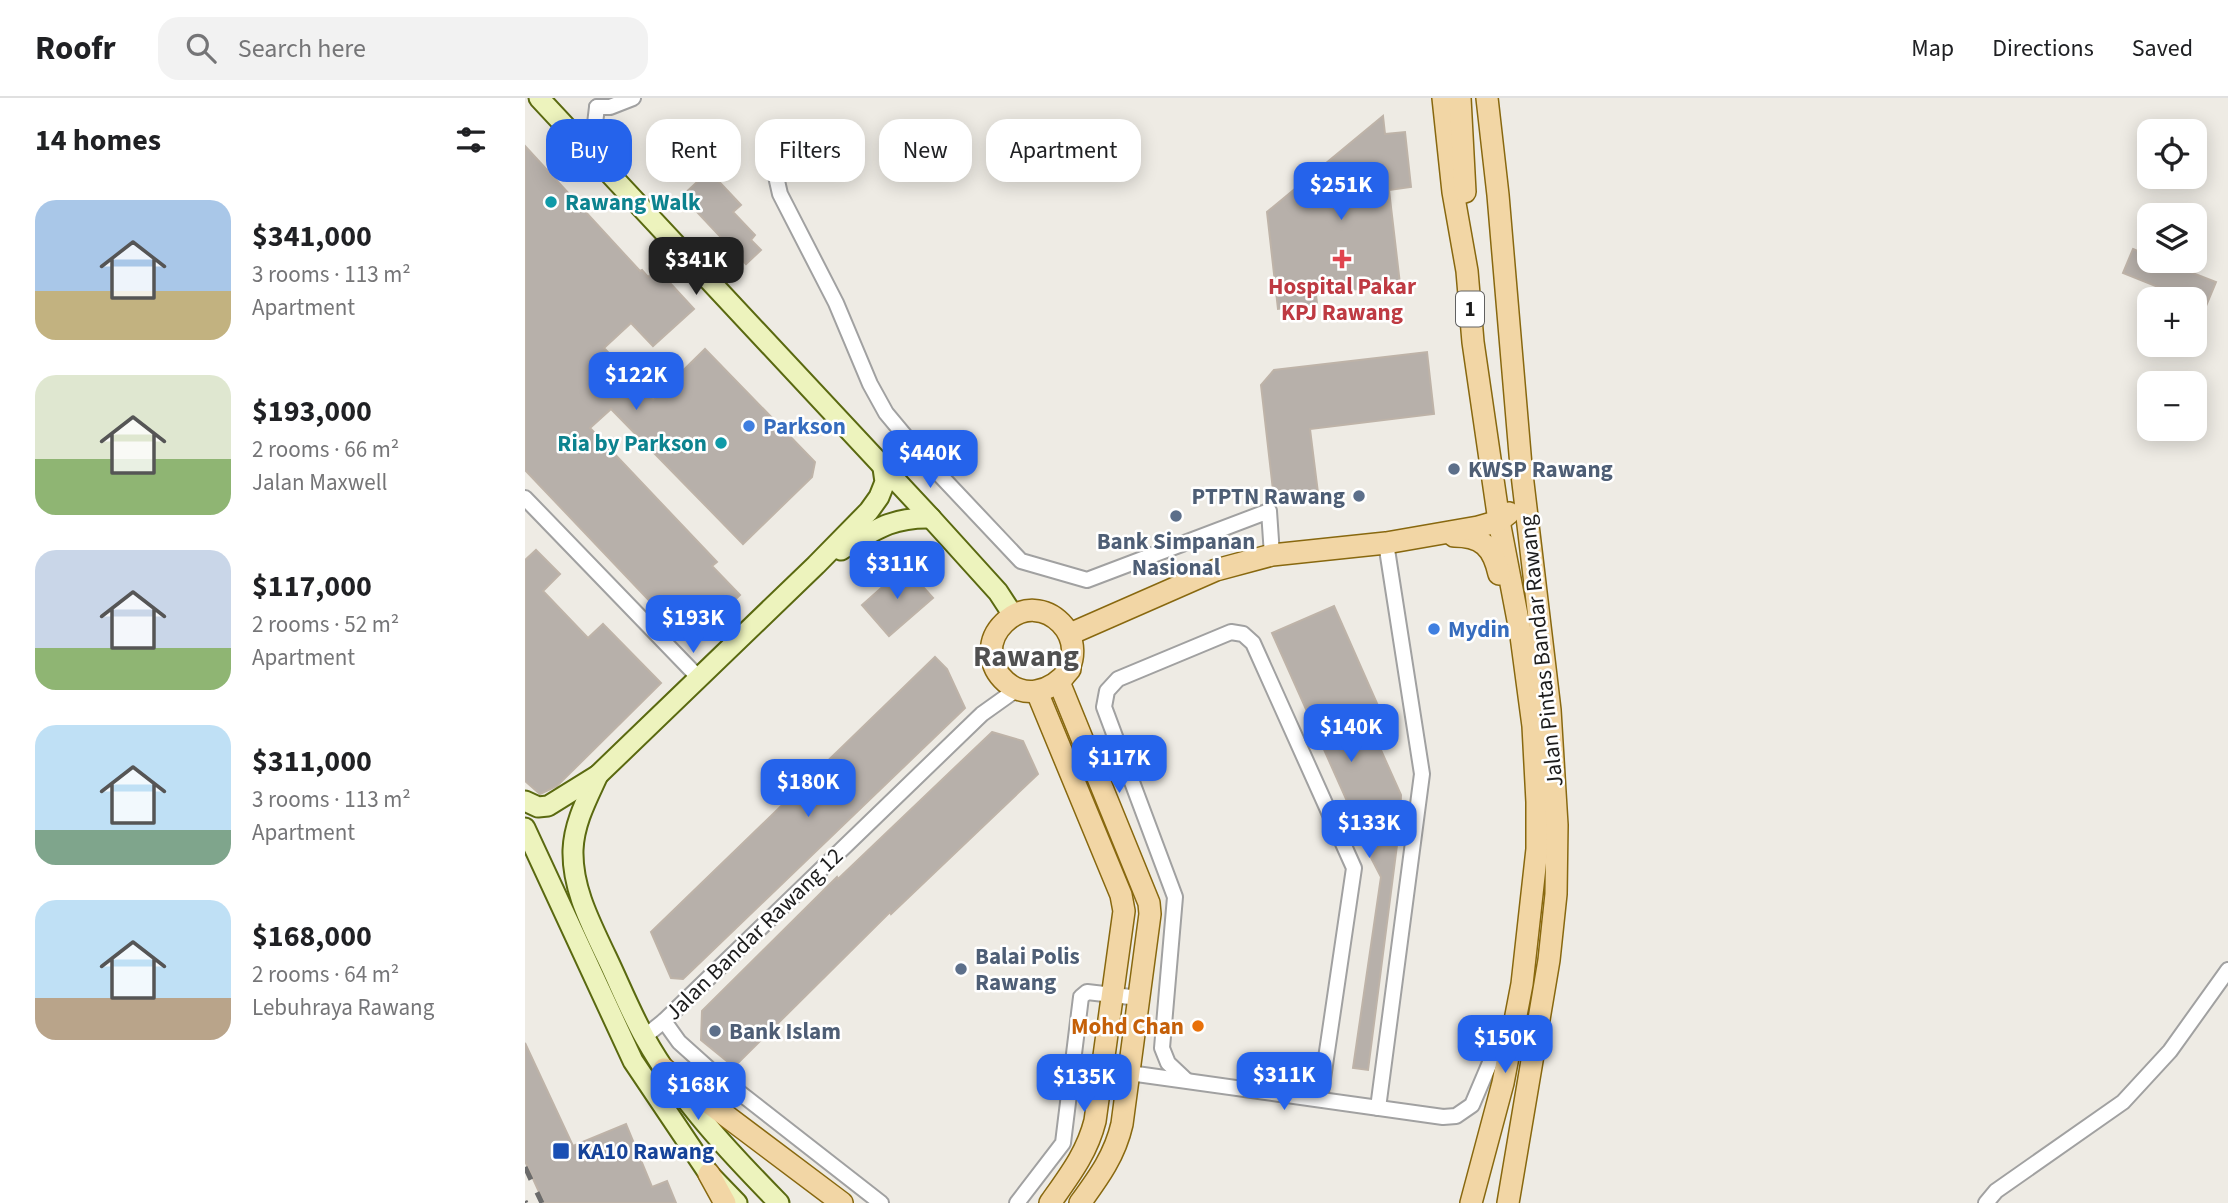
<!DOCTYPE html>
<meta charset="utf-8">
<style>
body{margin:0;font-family:"Source Sans 3",sans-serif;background:#f2f2f2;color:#202124;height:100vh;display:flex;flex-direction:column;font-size:26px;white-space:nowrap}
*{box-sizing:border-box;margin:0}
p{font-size:23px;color:#757577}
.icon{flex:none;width:38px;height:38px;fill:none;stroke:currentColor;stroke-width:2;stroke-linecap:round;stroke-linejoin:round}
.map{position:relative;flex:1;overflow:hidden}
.panel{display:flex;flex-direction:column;background:#fff;width:525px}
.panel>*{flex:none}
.top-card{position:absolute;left:21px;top:21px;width:665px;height:63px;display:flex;gap:14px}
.tools{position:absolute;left:1612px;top:21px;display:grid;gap:14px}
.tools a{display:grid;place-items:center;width:70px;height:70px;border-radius:14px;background:#fff;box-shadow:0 4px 18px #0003;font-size:35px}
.price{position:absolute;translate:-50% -60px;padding:0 16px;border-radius:14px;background:#2563eb;color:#fff;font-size:23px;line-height:46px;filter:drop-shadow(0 2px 4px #0008)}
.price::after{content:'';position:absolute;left:50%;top:42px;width:21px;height:16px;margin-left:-10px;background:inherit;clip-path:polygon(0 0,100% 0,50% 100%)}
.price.selected{background:#222;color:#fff}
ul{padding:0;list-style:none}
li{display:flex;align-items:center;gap:21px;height:175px;padding:0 35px}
li span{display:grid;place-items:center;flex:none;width:196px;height:140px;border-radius:21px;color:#555}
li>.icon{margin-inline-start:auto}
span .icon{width:84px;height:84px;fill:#fffc;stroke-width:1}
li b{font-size:30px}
h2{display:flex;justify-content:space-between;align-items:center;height:84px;padding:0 35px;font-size:30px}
.chip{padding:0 24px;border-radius:21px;background:#fff;box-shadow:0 4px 18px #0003;font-size:24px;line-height:63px}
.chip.selected{background:#2563eb;color:#fff}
header{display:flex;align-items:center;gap:42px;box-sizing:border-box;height:98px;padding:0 35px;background:#fff;border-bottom:2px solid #e0e0e0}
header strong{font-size:33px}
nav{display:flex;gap:38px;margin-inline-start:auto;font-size:24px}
.search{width:490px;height:63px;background:#f2f2f2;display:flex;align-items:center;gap:18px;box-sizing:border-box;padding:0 24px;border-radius:21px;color:#757577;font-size:26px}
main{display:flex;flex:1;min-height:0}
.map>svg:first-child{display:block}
.building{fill:#b7b0aa;stroke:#beb3a8;stroke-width:2}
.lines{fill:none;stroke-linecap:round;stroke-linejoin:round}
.street-casing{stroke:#a1a1a1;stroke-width:18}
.secondary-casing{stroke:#5a6910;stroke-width:23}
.primary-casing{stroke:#88680f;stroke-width:24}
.street{stroke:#fff;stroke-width:14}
.secondary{stroke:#edf3bd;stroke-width:19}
.primary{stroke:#f2d6a5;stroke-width:21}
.rail{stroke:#6b6b6b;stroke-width:5;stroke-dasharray:14 14;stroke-linecap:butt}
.culture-dot{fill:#0f9aa8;stroke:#fff;stroke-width:2.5}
.health-dot{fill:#e0444e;stroke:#fff;stroke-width:2.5}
.shop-dot{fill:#3f7fe0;stroke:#fff;stroke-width:2.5}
.service-dot{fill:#5c6f8a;stroke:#fff;stroke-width:2.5}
.food-dot{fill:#e8710a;stroke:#fff;stroke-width:2.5}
.transit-dot{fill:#1a4fb4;stroke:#fff;stroke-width:2.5}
.labels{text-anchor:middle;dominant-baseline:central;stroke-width:5;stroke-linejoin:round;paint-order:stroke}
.shield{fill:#fff;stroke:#616161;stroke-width:2}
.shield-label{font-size:21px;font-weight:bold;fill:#1d1d1d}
.culture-label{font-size:23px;font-weight:bold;fill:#0d838f;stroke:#fff;text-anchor:start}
.health-label{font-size:23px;font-weight:bold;fill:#be3a42;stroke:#fff}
.shop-label{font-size:23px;font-weight:bold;fill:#366cbe;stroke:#fff;text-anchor:start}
.service-label{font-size:23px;font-weight:bold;fill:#4e5e75;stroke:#fff;text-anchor:start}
.street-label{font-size:23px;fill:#1d1d1d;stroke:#fff}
.food-label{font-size:23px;font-weight:bold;fill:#c56008;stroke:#fff;text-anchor:end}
.transit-label{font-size:23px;font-weight:bold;fill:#164399;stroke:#fff;text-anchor:start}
.district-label{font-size:30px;font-weight:bold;fill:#505050;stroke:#fff}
</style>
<header>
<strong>Roofr</strong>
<div class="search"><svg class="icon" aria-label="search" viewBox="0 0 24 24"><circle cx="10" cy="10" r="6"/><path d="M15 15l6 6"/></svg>Search here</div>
<nav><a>Map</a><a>Directions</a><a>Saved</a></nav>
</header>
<main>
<section class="panel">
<h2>14 homes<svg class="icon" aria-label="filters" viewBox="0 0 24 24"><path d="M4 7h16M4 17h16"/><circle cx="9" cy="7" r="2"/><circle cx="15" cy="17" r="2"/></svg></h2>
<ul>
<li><span style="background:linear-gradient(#a9c7e8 65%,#c2b280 0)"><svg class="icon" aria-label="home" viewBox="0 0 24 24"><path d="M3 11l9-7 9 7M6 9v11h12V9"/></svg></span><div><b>$341,000</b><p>3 rooms · 113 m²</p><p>Apartment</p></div></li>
<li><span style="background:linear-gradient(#dfe7d0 60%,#8fb573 0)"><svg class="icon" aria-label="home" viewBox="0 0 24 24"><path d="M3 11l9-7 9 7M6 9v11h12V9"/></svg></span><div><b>$193,000</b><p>2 rooms · 66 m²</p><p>Jalan Maxwell</p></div></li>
<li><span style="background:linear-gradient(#c9d6e8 70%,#8fb573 0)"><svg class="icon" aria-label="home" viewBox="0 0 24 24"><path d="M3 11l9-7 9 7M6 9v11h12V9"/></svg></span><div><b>$117,000</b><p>2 rooms · 52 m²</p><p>Apartment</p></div></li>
<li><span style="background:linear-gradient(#bfe0f5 75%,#7fa58c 0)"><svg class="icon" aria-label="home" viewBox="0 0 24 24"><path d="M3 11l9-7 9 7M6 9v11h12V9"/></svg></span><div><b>$311,000</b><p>3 rooms · 113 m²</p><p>Apartment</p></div></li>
<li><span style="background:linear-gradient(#bfe0f5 70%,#b9a48a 0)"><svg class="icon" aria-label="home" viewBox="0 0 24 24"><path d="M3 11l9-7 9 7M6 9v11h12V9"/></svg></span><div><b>$168,000</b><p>2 rooms · 64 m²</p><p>Lebuhraya Rawang</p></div></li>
</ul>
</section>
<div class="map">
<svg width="1703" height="1105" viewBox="0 0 1703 1105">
<rect width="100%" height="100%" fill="#eeebe4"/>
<g class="building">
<polygon points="858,18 860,36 880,34 886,89 864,92 875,186 791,196 792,206 753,211 742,114"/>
<polygon points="0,48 115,173 117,172 123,179 132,171 169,211 128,248 106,225 79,250 128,302 180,251 290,364 287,379 218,446 86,311 65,330 192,464 187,468 215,497 176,534 148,505 137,516 0,372"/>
<polygon points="184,73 216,107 208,114 230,137 226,142 236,152 221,166 157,98"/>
<polygon points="1608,151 1624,158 1624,163 1637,163 1691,184 1681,208 1670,204 1670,201 1663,201 1598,175"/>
<polygon points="902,254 909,316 785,331 793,395 749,401 736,287 749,272"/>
<polygon points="11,452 35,476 18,493 63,540 78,526 136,585 32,688 15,696 0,683 0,462"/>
<polygon points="380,469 408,500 364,538 337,507"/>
<polygon points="809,508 869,644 855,650 876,697 875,724 843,972 828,970 856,779 827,723 830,721 747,535"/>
<polygon points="410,559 422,571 440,610 158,881 146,880 126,834"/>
<polygon points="467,634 498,643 513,676 366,816 365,814 209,969 176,942 177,913 312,779 313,781"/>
<polygon points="0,945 48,1048 101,1026 127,1089 142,1083 151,1105 19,1105 0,1063"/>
</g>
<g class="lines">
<g class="street-casing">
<g id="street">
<polyline points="72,9 85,9 108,0"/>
<polyline points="61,48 69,34 72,9"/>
<polyline points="255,55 250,74 255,96 311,205 345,286 361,315 396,357 496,463 562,482 744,413 747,457"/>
<polyline points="0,400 174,580"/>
<polyline points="139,923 154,944 183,970 356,1105"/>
<polyline points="119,939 139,923 457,616 492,591"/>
<polyline points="576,971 918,1019 931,1018 947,1007 981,927"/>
<polyline points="661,982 643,965 637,950 650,799 579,609 582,593 593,581 706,534 718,536 728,545 829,770 795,1001"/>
<polyline points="853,1010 897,676 861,445"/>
<polyline points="492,1105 538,1045 556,899 562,894 614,900"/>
<polyline points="1461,1105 1471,1093 1598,1004 1645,953 1703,872"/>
</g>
</g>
<g class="secondary-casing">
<g id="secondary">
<polyline points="14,0 406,420 473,494 488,517"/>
<path d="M316,452c34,-20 50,-33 90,-32"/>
<path d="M73,677c-11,24 -24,48 -25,75 -1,38 17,72 33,106 13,27 24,55 39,82 34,61 85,115 134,165"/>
<polyline points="0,703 13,709 23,708 73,677 291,467 344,413 354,399 360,384 358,370"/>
<polyline points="0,730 108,963 184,1076 212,1105"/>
</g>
</g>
<g class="primary-casing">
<g id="primary">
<polyline points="918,0 928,94 942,173 948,244 974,423 996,538 1008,628 1012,704 1012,751 997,886 978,985 946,1105"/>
<polyline points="935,0 940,94"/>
<polyline points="962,0 973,97 996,368 1025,612 1032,727 1031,796 1024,862 983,1105"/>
<path d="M929,438c28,0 39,11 45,38"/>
<polyline points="545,536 691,472 747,457 861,445 953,429 974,423 984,415"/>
<path d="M545,571c-45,57 -105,-8 -66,-46 38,-38 95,18 55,59l90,221 1,11 -28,210c-7,31 -23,53 -42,79"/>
<path d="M512,594l84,203 3,16 -29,210c-8,32 -26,55 -45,82"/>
<polyline points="139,971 317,1105"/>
<polyline points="184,1076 200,1105"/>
</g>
</g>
<use href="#street" class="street"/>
<use href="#secondary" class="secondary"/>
<use href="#primary" class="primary"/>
<g class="rail">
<polyline points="0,1069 17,1105"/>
<polyline points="0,1103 1,1105"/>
</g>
</g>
<g class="culture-dot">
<circle cx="26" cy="104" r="7"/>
<circle cx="196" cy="345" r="7"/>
</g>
<path class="health-dot" d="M813.5 150.5h7v7h7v7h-7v7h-7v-7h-7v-7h7z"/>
<g class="shop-dot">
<circle cx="224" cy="328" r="7"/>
<circle cx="909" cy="531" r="7"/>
</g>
<g class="service-dot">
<circle cx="929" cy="371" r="7"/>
<circle cx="834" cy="398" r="7"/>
<circle cx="651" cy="418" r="7"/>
<circle cx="436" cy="871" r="7"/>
<circle cx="190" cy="933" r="7"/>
</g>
<circle class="food-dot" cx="673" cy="928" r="7"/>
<rect class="transit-dot" x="27" y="1044" width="18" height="18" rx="3.5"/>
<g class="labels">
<rect class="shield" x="931" y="193.5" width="28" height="35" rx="5"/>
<g class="shield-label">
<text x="945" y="211">1</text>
</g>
<g class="culture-label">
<text x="40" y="104">Rawang Walk</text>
<text x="182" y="345" text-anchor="end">Ria by Parkson</text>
</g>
<g class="health-label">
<text x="817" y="188">Hospital Pakar<tspan x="817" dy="26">KPJ Rawang</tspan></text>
</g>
<g class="shop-label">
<text x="238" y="328">Parkson</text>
<text x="923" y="531">Mydin</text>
</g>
<g class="service-label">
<text x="943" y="371">KWSP Rawang</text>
<text x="820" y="398" text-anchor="end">PTPTN Rawang</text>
<text x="651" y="443" text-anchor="middle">Bank Simpanan<tspan x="651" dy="26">Nasional</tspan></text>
<text x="450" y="858">Balai Polis<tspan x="450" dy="26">Rawang</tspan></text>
<text x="204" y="933">Bank Islam</text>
</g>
<g class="street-label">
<text transform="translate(1016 553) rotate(-96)">Jalan Pintas Bandar Rawang</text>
<text transform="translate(229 836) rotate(-44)">Jalan Bandar Rawang 12</text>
</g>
<g class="food-label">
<text x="659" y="928">Mohd Chan</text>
</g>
<g class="transit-label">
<text x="52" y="1053">KA10 Rawang</text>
</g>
<g class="district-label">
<text x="501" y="558">Rawang</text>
</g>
</g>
</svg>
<div class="tools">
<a><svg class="icon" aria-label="locate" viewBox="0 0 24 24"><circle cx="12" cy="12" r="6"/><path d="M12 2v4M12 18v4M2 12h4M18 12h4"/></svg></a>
<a><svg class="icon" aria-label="layers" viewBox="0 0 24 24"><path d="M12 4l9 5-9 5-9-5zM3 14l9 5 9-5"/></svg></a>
<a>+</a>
<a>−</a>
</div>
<b class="price" style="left:816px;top:124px">$251K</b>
<b class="price selected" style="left:171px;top:199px">$341K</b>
<b class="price" style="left:111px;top:314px">$122K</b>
<b class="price" style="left:405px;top:392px">$440K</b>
<b class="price" style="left:372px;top:503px">$311K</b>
<b class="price" style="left:168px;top:557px">$193K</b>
<b class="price" style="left:826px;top:666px">$140K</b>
<b class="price" style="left:594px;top:697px">$117K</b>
<b class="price" style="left:283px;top:721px">$180K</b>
<b class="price" style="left:844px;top:762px">$133K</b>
<b class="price" style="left:980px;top:977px">$150K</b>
<b class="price" style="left:759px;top:1014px">$311K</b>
<b class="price" style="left:559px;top:1016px">$135K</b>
<b class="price" style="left:173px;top:1024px">$168K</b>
<div class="top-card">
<a class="chip selected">Buy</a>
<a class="chip">Rent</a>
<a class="chip">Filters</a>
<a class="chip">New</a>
<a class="chip">Apartment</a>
</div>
</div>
</main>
